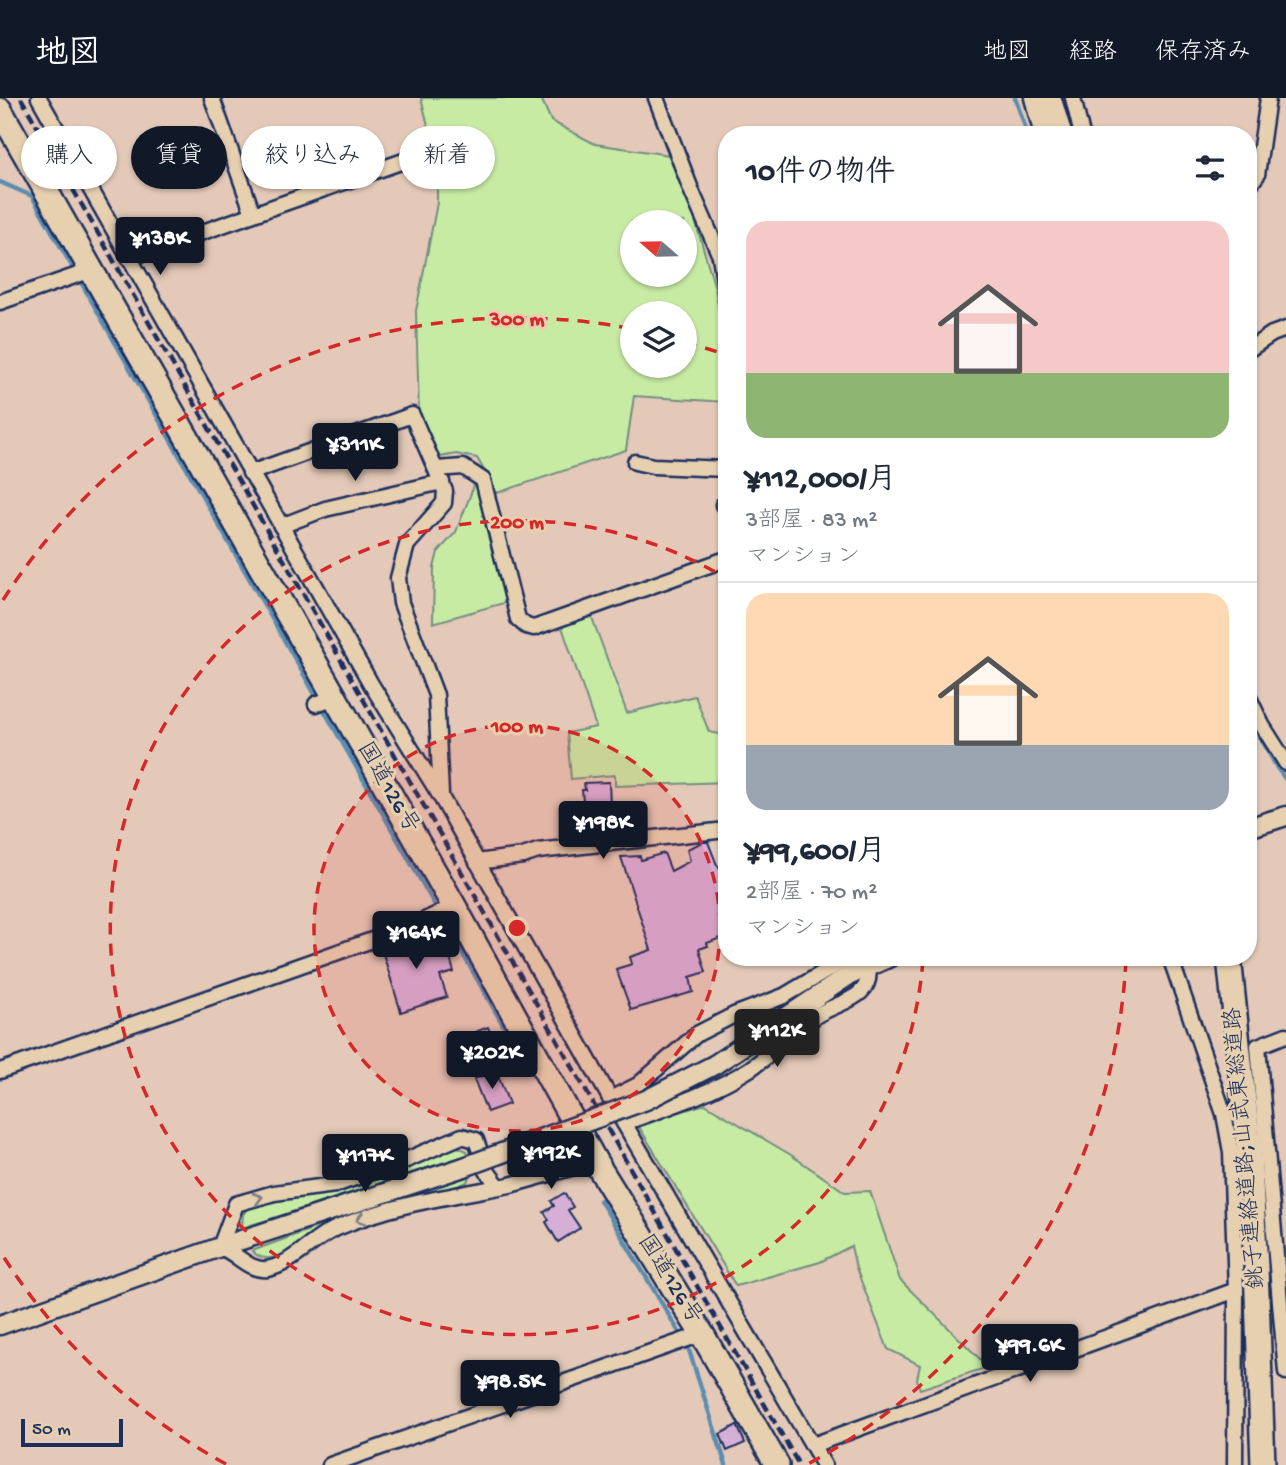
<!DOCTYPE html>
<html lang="ja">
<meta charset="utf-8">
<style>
body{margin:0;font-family:"Gochi Hand","Klee One",sans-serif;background:#f2f2f3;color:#1f2937;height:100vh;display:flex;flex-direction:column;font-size:26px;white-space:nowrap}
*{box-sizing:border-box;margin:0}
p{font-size:23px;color:#747a83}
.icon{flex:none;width:38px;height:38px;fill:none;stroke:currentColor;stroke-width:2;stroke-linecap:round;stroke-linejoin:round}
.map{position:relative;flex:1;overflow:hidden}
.side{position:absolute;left:718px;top:28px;width:539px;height:840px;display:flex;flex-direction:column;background:#fff;border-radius:28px;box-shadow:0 2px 5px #0004}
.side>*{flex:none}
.guide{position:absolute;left:21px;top:28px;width:592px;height:63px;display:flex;gap:14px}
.needle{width:46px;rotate:290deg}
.tools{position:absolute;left:620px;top:112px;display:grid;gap:14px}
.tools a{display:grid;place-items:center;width:77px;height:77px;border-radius:50%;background:#fff;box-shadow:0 2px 5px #0004;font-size:35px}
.scale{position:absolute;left:21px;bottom:18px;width:102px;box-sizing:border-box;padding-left:7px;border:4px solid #1b2f5e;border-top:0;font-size:19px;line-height:24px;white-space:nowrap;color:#1b2f5e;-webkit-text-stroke:5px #e7d0b0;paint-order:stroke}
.price{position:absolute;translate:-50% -60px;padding:0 16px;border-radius:7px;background:#111827;color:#fff;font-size:23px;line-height:46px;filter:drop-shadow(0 2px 4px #0008)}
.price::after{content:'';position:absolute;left:50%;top:42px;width:21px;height:16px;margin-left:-10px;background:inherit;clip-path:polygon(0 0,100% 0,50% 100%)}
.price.current{background:#222;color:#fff}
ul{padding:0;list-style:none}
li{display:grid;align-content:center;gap:14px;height:371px;padding:0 28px}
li+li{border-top:2px solid #e0e1e3}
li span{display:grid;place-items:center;height:217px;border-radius:21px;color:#555}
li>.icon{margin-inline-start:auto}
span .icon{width:126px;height:126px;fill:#fffc;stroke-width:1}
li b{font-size:30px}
h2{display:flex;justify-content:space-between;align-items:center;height:84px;padding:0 28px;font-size:30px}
.tag{padding:0 24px;border-radius:32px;background:#fff;box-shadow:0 2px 5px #0004;font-size:24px;line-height:63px}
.tag.current{background:#111827;color:#fff}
header{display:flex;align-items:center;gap:42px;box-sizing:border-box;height:98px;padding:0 35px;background:#111827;color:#fff}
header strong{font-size:33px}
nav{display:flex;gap:38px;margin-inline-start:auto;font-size:24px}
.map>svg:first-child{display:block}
.green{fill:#c8eba4;stroke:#728d81;stroke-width:2;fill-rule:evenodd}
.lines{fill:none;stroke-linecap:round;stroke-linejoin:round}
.stream{stroke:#5b8db0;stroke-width:4.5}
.building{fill:#d6afd7;stroke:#1b2f5e;stroke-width:2}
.minor-casing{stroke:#1b2f5e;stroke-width:19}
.tertiary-casing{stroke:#1b2f5e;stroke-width:23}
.trunk-casing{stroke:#1b2f5e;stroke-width:28}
.minor{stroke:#e7d0b0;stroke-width:14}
.tertiary{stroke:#e7d0b0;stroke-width:18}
.trunk{stroke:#e7d0b0;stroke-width:23}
.rail{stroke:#1b2f5e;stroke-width:4.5;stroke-dasharray:10 5;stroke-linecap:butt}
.tertiary-bridge-casing{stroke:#1b2f5e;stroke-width:23;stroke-linecap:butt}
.tertiary-bridge{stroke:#e7d0b0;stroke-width:18}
.oneway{stroke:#818087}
.ring{fill:none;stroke:#d62828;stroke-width:3.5;stroke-dasharray:12 9}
.labels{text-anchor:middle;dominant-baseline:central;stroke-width:6;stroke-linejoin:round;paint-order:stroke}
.street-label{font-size:23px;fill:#1b2f5e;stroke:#e7d0b0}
.centre{fill:#d62828;stroke:#e7d0b0;stroke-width:3.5}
.ring-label{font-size:21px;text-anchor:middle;font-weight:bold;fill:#d62828;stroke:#e7d0b0;stroke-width:6;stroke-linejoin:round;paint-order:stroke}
</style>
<header>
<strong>地図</strong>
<nav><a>地図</a><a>経路</a><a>保存済み</a></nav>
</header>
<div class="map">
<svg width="1286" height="1367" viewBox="0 0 1286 1367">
<rect width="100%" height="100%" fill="#e4c9b8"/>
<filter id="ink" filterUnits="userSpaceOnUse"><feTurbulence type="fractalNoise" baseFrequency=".0143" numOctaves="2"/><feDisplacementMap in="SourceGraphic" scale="14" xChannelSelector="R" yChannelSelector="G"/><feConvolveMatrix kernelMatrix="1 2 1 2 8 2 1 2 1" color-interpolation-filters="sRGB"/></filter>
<g filter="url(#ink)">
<g class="green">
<path d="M421,0h120l10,23 44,23 81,12 39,132 11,63v51l-92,-6 -8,54 -129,43 -20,-35 -21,-4 -16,3 -21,-45 -3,-101 21,-108v-42zM632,124h52v53h-52zM632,215h52v53h-52z"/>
<polygon points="475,385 483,395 507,504 433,525 434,470 438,454 456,434"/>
<polygon points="591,517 627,615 695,598 709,634 726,637 726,684 615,688 615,677 571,681 567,635 596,629 561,526"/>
<polygon points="705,1006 791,1057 845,1094 870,1093 900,1182 988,1269 920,1291 917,1281 920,1267 888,1251 856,1170 851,1148 820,1164 736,1188 638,1027"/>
<polygon points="453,1047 467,1053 468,1057 242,1130 243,1116 250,1109 262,1103 291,1100 333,1091"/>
<path d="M472,1072l-5,12 -185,74c-11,3 -22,4 -30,-5z"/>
</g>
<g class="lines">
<g class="stream">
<polyline points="1015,0 1028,37"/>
<polyline points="0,84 32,98 437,811"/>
<polyline points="1248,616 1277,670 1286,682"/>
<polyline points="442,819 507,934"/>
<polyline points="600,1102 688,1249 726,1367"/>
</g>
</g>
<g class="building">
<polygon points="609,684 610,707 606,708 607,727 585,727 582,692 585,692 584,685"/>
<polygon points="703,744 708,744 717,767 723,773 726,782 726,838 707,845 708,848 699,851 706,874 690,879 693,894 631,912 616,871 632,866 630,859 651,852 621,759 640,758 641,762 664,755 671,773 690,763 687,751"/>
<polygon points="426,832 434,858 448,853 454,874 440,878 447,899 401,914 381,849"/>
<polygon points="488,929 496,950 468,961 460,940"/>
<polygon points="496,972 509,1006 487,1014 474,981"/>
<polygon points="564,1095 573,1109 568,1112 580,1130 558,1144 546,1124 549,1122 544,1114 554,1108 551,1103"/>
<polygon points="737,1327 745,1345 727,1353 720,1336"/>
</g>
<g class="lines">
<g class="minor-casing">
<g id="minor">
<polyline points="39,0 371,586 441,699 624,1025 824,1367"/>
<polyline points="212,0 253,116"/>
<polyline points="656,0 692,94 720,158 726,195"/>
<polyline points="1032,0 1042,37"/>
<polyline points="1073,0 1082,37"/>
<polyline points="1248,89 1257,77 1268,0"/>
<polyline points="129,160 429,54"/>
<polyline points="0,204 92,172"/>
<polyline points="1248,252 1272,236 1286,231"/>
<polyline points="635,364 653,368 726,371"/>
<polyline points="437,371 463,369 483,382 518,521 526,528 534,530 726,461"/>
<polyline points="250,375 412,317 445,393 444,405 407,447 398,480 401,505 436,597 441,696"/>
<polyline points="723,407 726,408"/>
<polyline points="281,428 325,411 442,384"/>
<polyline points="1248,598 1262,627 1286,665"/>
<polyline points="316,606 335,599"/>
<polyline points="477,764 523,758 538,753 726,732"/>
<polyline points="1170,859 1224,1016 1231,1054 1236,1192 1235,1367"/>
<polyline points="1286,937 1258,948 1286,1274"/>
<polyline points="0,973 412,828 454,808"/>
<path d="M610,1001l28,-14 59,-51 37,-19 50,-19 64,-38 20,8c6,34 -30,35 -52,50 -24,16 -45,40 -68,54 -38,24 -83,38 -124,53"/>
<path d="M499,1089l-12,-16 -11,-31 -14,-4 -58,25 -69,24 -61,8 -38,11 -16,43c17,6 28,24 47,22 25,-4 46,-31 70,-41 55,-24 115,-32 173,-43l85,-24"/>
<polyline points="813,1347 1236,1192"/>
<polyline points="330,1367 702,1236"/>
</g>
</g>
<g class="tertiary-casing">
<g id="tertiary">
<polyline points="1248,730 1286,718"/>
<polyline points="714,967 848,878 890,859"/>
<polyline points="0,1227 220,1149 464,1069"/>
</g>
</g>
<g class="trunk-casing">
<g id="trunk">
<polyline points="1049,0 1060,37"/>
<polyline points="0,12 454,808 595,1063 702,1236 777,1367"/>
<polyline points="1229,859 1249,1052 1256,1169 1263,1367"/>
</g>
</g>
<use href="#minor" class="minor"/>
<use href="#tertiary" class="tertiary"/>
<use href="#trunk" class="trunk"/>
<polyline class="rail" points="21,0 799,1367"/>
<g class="tertiary-bridge-casing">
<polyline id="tertiary-bridge" points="464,1069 646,1002 714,967"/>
</g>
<use href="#tertiary-bridge" class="tertiary-bridge"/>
</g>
<defs><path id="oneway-chevron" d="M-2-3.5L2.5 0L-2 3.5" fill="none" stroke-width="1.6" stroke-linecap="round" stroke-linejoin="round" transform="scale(1.75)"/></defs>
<g class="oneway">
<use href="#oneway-chevron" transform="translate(258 1100) rotate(-16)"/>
<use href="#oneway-chevron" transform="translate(361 1121) rotate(162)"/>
</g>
</g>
<circle cx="517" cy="830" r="203" fill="#d62828" fill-opacity=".12"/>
<g class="ring">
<circle cx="517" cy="830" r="203"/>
<path d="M923 862A407 407 0 1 1 724 479"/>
<path d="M1126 862A610 610 0 0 1 808 1366M226 1366A610 610 0 0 1 3 1158M3 502A610 610 0 0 1 628 230M685 244A610 610 0 0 1 726 257"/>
</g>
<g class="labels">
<g class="street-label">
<text transform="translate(387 690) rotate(60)">国道126号</text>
<text transform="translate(1246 1050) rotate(-95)">銚子連絡道路;山武東総道路</text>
<text transform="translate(669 1182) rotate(58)">国道126号</text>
</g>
</g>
<circle cx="517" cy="830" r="10" class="centre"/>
<g class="ring-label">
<text x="517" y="227">300 m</text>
<text x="517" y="430">200 m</text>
<text x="517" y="634">100 m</text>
</g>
</svg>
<div class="tools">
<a><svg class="needle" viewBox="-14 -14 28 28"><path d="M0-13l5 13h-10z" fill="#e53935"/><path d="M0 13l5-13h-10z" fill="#747a83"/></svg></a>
<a><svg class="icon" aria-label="layers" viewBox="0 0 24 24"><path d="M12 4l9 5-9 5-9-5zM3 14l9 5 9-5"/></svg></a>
</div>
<div class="scale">50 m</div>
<b class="price" style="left:160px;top:179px">¥138K</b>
<b class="price" style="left:355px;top:385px">¥311K</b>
<b class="price" style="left:603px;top:763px">¥198K</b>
<b class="price" style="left:416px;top:873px">¥164K</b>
<b class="price current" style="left:777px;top:971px">¥112K</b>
<b class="price" style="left:492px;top:993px">¥202K</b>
<b class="price" style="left:551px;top:1093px">¥192K</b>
<b class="price" style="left:365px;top:1096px">¥117K</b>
<b class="price" style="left:1030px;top:1286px">¥99.6K</b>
<b class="price" style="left:510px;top:1322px">¥98.5K</b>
<div class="guide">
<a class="tag">購入</a>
<a class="tag current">賃貸</a>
<a class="tag">絞り込み</a>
<a class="tag">新着</a>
</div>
<section class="side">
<h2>10件の物件<svg class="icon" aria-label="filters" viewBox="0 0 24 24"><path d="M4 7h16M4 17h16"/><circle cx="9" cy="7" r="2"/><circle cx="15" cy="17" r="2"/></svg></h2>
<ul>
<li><span style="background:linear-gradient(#f6c9c9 70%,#8fb573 0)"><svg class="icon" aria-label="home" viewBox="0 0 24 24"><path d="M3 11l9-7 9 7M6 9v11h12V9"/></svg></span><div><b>¥112,000/月</b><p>3部屋 · 83 m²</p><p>マンション</p></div></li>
<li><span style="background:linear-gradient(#ffd9b3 70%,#9aa5b1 0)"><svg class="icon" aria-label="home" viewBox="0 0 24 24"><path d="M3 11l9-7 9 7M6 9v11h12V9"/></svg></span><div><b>¥99,600/月</b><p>2部屋 · 70 m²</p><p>マンション</p></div></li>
</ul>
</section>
</div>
